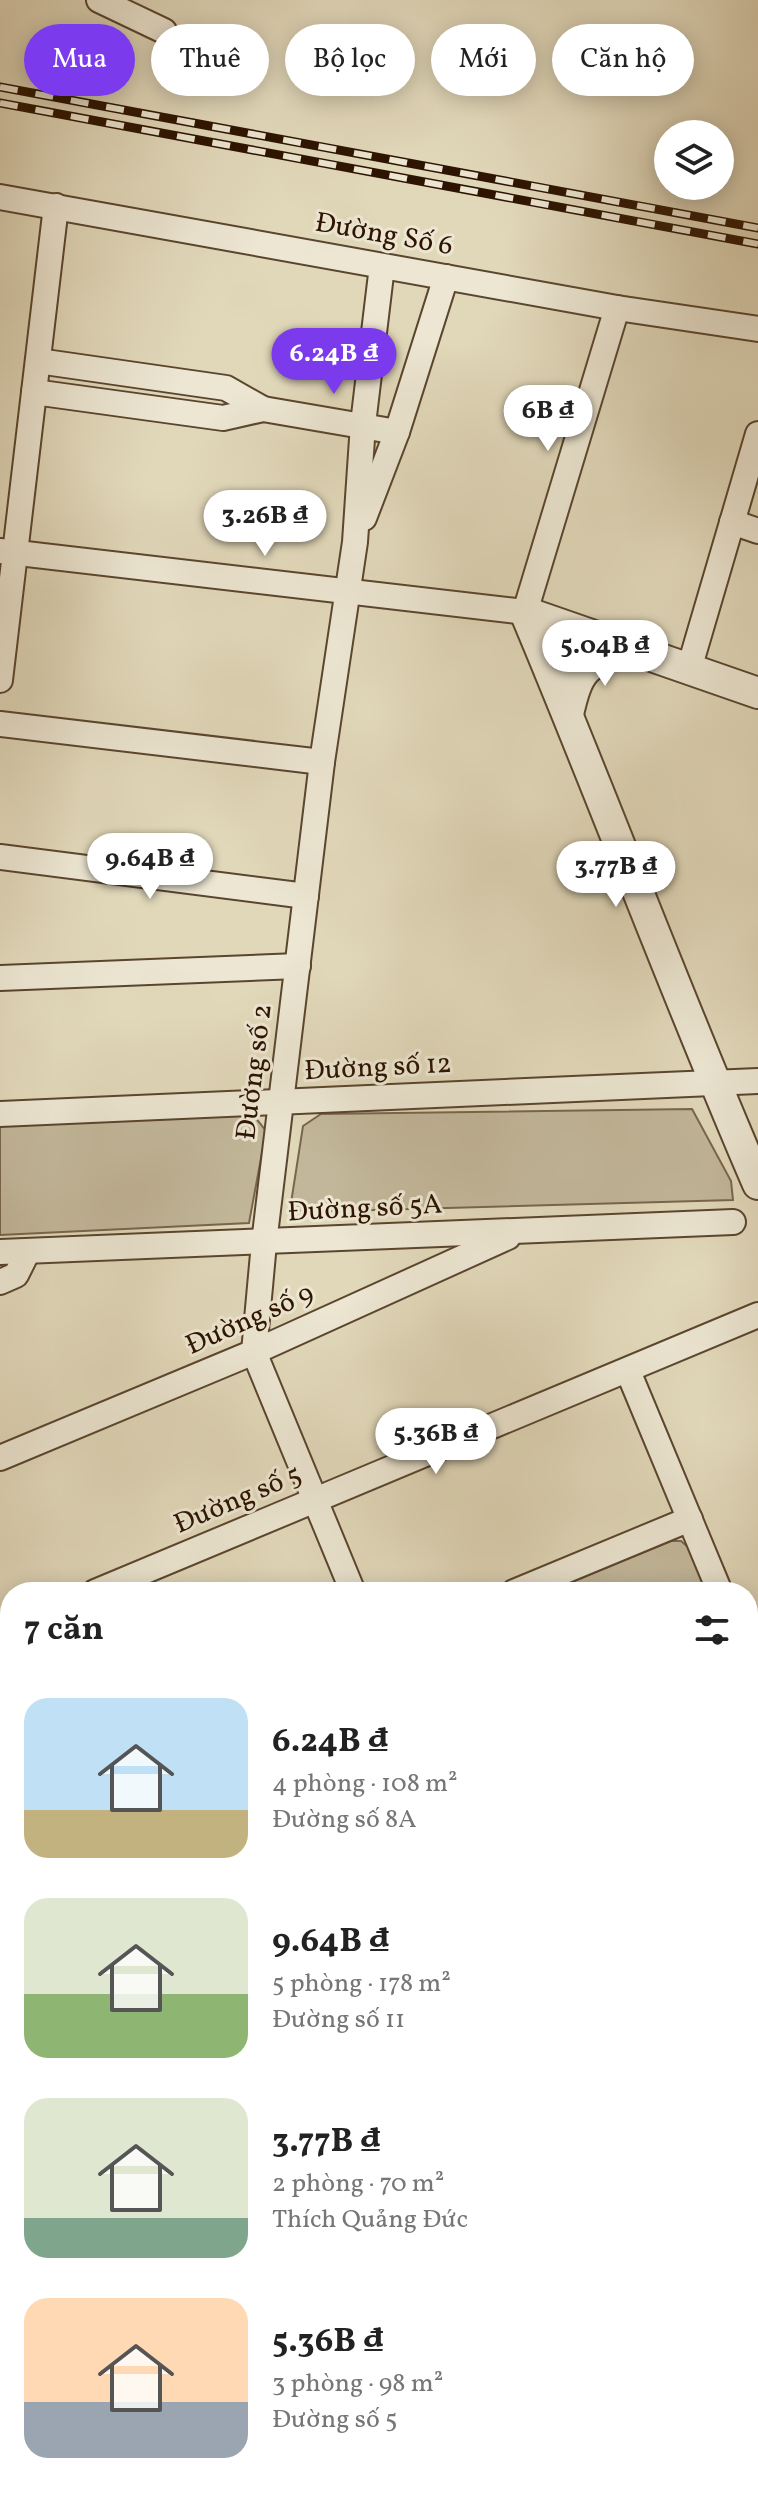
<!DOCTYPE html>
<html lang="vi">
<meta charset="utf-8">
<style>
body{margin:0;font-family:Vollkorn,serif;background:#f2f2f2;color:#222;height:100vh;display:flex;flex-direction:column;font-size:30px;white-space:nowrap}
*{box-sizing:border-box;margin:0}
p{font-size:26px;color:#767676}
.icon{flex:none;width:44px;height:44px;fill:none;stroke:currentColor;stroke-width:2;stroke-linecap:round;stroke-linejoin:round}
.map{position:relative;flex:1;overflow:hidden}
.drawer{position:absolute;left:0px;top:1582px;width:758px;height:914px;display:flex;flex-direction:column;background:#fff;border-radius:32px 32px 0 0;box-shadow:0 4px 20px #0003}
.drawer>*{flex:none}
.guide{position:absolute;left:24px;top:24px;width:710px;height:72px;display:flex;gap:16px}
.buttons{position:absolute;left:654px;top:120px;display:grid;gap:16px}
.buttons a{display:grid;place-items:center;width:80px;height:80px;border-radius:50%;background:#fff;box-shadow:0 4px 20px #0003;font-size:40px}
.price{position:absolute;translate:-50% -68px;padding:0 18px;border-radius:28px;background:#fff;color:#222;font-size:26px;line-height:52px;filter:drop-shadow(0 2px 4px #0008)}
.price::after{content:'';position:absolute;left:50%;top:48px;width:24px;height:18px;margin-left:-12px;background:inherit;clip-path:polygon(0 0,100% 0,50% 100%)}
.price.on{background:#7c3aed;color:#fff}
ul{padding:0;list-style:none}
li{display:flex;align-items:center;gap:24px;height:200px;padding:0 24px}
li span{display:grid;place-items:center;flex:none;width:224px;height:160px;border-radius:24px;color:#555}
li>.icon{margin-inline-start:auto}
span .icon{width:96px;height:96px;fill:#fffc;stroke-width:1}
li b{font-size:34px}
h2{display:flex;justify-content:space-between;align-items:center;height:96px;padding:0 24px;font-size:34px}
.tag{padding:0 28px;border-radius:36px;background:#fff;box-shadow:0 4px 20px #0003;font-size:28px;line-height:72px}
.tag.on{background:#7c3aed;color:#fff}
.map>svg:first-child{display:block}
.green{fill:#c2b79a;stroke:#78664d;stroke-width:2}
.water{fill:#a4957b;stroke:#74614a;stroke-width:2}
.lines{fill:none;stroke-linecap:round;stroke-linejoin:round}
.service-casing{stroke:#5a452e;stroke-width:16}
.minor-casing{stroke:#5a452e;stroke-width:28}
.tertiary-casing{stroke:#5a452e;stroke-width:34}
.primary-casing{stroke:#2d1400;stroke-width:44}
.path{stroke:#2d1400;stroke-width:4;stroke-dasharray:6 4;stroke-linecap:butt}
.service{stroke:#ece6d2;stroke-width:12}
.minor{stroke:#ece6d2;stroke-width:24}
.tertiary{stroke:#ece6d2;stroke-width:30}
.primary{stroke:#e1d8ba;stroke-width:40}
.rail-casing{stroke:#2d1400;stroke-width:9}
.rail{stroke:#ece6d2;stroke-width:6;stroke-dasharray:18;stroke-linecap:butt}
.labels{text-anchor:middle;dominant-baseline:central;stroke-width:6;stroke-linejoin:round;paint-order:stroke}
.street-label{font-size:28px;fill:#2d1400;stroke:#ece6d2}
</style>
<div class="map">
<svg width="758" height="2495" viewBox="0 0 758 2495">
<rect width="100%" height="100%" fill="#e1d8ba"/>
<filter id="stains"><feTurbulence type="fractalNoise" baseFrequency=".0025" numOctaves="4"/><feColorMatrix values="0 0 0 0 .2 0 0 0 0 .09 0 0 0 0 .02 0 0 0 .5 -.17"/></filter>
<radialGradient id="worn" r=".72"><stop offset=".6" stop-color="#630" stop-opacity="0"/><stop offset="1" stop-color="#630" stop-opacity=".3"/></radialGradient>
<g class="green">
<polygon points="692,1109 731,1181 733,1200 303,1212 291,1203 303,1126 321,1114"/>
<polygon points="252,1113 266,1131 249,1223 0,1235 0,1125"/>
<polygon points="671,1541 681,1541 688,1547 707,1592 547,1592"/>
<polygon points="758,2406 758,2495 755,2495 748,2478 748,2410"/>
</g>
<polygon class="water" points="0,2438 10,2462 10,2486 20,2486 24,2495 0,2495"/>
<g class="lines">
<g class="service-casing">
<polyline id="service" points="164,31 216,58"/>
</g>
<g class="minor-casing">
<g id="minor">
<polyline points="99,0 164,31"/>
<polyline points="0,197 617,308 758,329"/>
<polyline points="38,361 226,388 263,409"/>
<polyline points="34,392 223,418 263,409 397,432"/>
<polyline points="364,518 397,432 446,277"/>
<polyline points="732,522 758,531"/>
<polyline points="0,551 525,612 617,308"/>
<polyline points="689,669 758,434"/>
<polyline points="0,680 56,206"/>
<polyline points="0,724 322,762"/>
<polyline points="0,857 306,896"/>
<polyline points="0,978 298,966"/>
<polyline points="0,1114 758,1081"/>
<polyline points="0,1252 733,1222"/>
<polyline points="0,1282 16,1275 28,1251"/>
<polyline points="628,1371 720,1592"/>
<polyline points="0,1458 254,1352 508,1237"/>
<polyline points="95,1592 758,1315"/>
<polyline points="353,1592 254,1352 264,1243 322,762 355,542 363,424 382,266"/>
<polyline points="514,1592 690,1519"/>
<polyline points="0,1631 10,1627"/>
<polyline points="748,1660 758,1684"/>
<polyline points="0,1804 10,1800"/>
<polyline points="748,1809 758,1805"/>
<polyline points="0,1846 10,1871"/>
<polyline points="748,2014 758,2010"/>
<polyline points="748,2216 758,2212"/>
<polyline points="748,2389 758,2385"/>
<polyline points="262,2486 266,2495"/>
<polyline points="726,2486 730,2495"/>
<polyline points="496,2495 518,2486"/>
</g>
</g>
<g class="tertiary-casing">
<g id="tertiary">
<path d="M525,612c80,190 151,383 233,572"/>
<polyline points="525,612 758,693"/>
<path d="M568,714c10,-44 16,-50 59,-66"/>
</g>
</g>
<g class="primary-casing">
<g id="primary">
<polyline points="0,2152 10,2176"/>
<polyline points="0,2296 10,2321"/>
<polyline points="79,2486 82,2495"/>
<polyline points="139,2486 143,2495"/>
</g>
</g>
<polyline class="path" points="748,2471 758,2461"/>
<use href="#service" class="service"/>
<use href="#minor" class="minor"/>
<use href="#tertiary" class="tertiary"/>
<use href="#primary" class="primary"/>
<g class="rail-casing">
<g id="rail">
<polyline points="0,87 758,228"/>
<polyline points="0,103 758,244"/>
</g>
</g>
<use href="#rail" class="rail"/>
</g>
<g class="labels">
<g class="street-label">
<text transform="translate(384 235) rotate(10)">Đường Số 6</text>
<text transform="translate(378 1068) rotate(-3)">Đường số 12</text>
<text transform="translate(255 1072) rotate(-83)">Đường số 2</text>
<text transform="translate(365 1209) rotate(-3)">Đường số 5A</text>
<text transform="translate(250 1320) rotate(-24)">Đường số 9</text>
<text transform="translate(238 1500) rotate(-23)">Đường số 5</text>
</g>
</g>
<rect width="100%" height="100%" filter="url(#stains)"/>
<rect width="100%" height="100%" fill="url(#worn)"/>
</svg>
<div class="buttons">
<a><svg class="icon" aria-label="layers" viewBox="0 0 24 24"><path d="M12 4l9 5-9 5-9-5zM3 14l9 5 9-5"/></svg></a>
</div>
<b class="price on" style="left:334px;top:396px">6.24B ₫</b>
<b class="price" style="left:548px;top:453px">6B ₫</b>
<b class="price" style="left:265px;top:558px">3.26B ₫</b>
<b class="price" style="left:605px;top:688px">5.04B ₫</b>
<b class="price" style="left:150px;top:901px">9.64B ₫</b>
<b class="price" style="left:616px;top:909px">3.77B ₫</b>
<b class="price" style="left:436px;top:1476px">5.36B ₫</b>
<div class="guide">
<a class="tag on">Mua</a>
<a class="tag">Thuê</a>
<a class="tag">Bộ lọc</a>
<a class="tag">Mới</a>
<a class="tag">Căn hộ</a>
</div>
<section class="drawer">
<h2>7 căn<svg class="icon" aria-label="filters" viewBox="0 0 24 24"><path d="M4 7h16M4 17h16"/><circle cx="9" cy="7" r="2"/><circle cx="15" cy="17" r="2"/></svg></h2>
<ul>
<li><span style="background:linear-gradient(#bfe0f5 70%,#c2b280 0)"><svg class="icon" aria-label="home" viewBox="0 0 24 24"><path d="M3 11l9-7 9 7M6 9v11h12V9"/></svg></span><div><b>6.24B ₫</b><p>4 phòng · 108 m²</p><p>Đường số 8A</p></div></li>
<li><span style="background:linear-gradient(#dfe7d0 60%,#8fb573 0)"><svg class="icon" aria-label="home" viewBox="0 0 24 24"><path d="M3 11l9-7 9 7M6 9v11h12V9"/></svg></span><div><b>9.64B ₫</b><p>5 phòng · 178 m²</p><p>Đường số 11</p></div></li>
<li><span style="background:linear-gradient(#dfe7d0 75%,#7fa58c 0)"><svg class="icon" aria-label="home" viewBox="0 0 24 24"><path d="M3 11l9-7 9 7M6 9v11h12V9"/></svg></span><div><b>3.77B ₫</b><p>2 phòng · 70 m²</p><p>Thích Quảng Đức</p></div></li>
<li><span style="background:linear-gradient(#ffd9b3 65%,#9aa5b1 0)"><svg class="icon" aria-label="home" viewBox="0 0 24 24"><path d="M3 11l9-7 9 7M6 9v11h12V9"/></svg></span><div><b>5.36B ₫</b><p>3 phòng · 98 m²</p><p>Đường số 5</p></div></li>
</ul>
</section>
</div>
